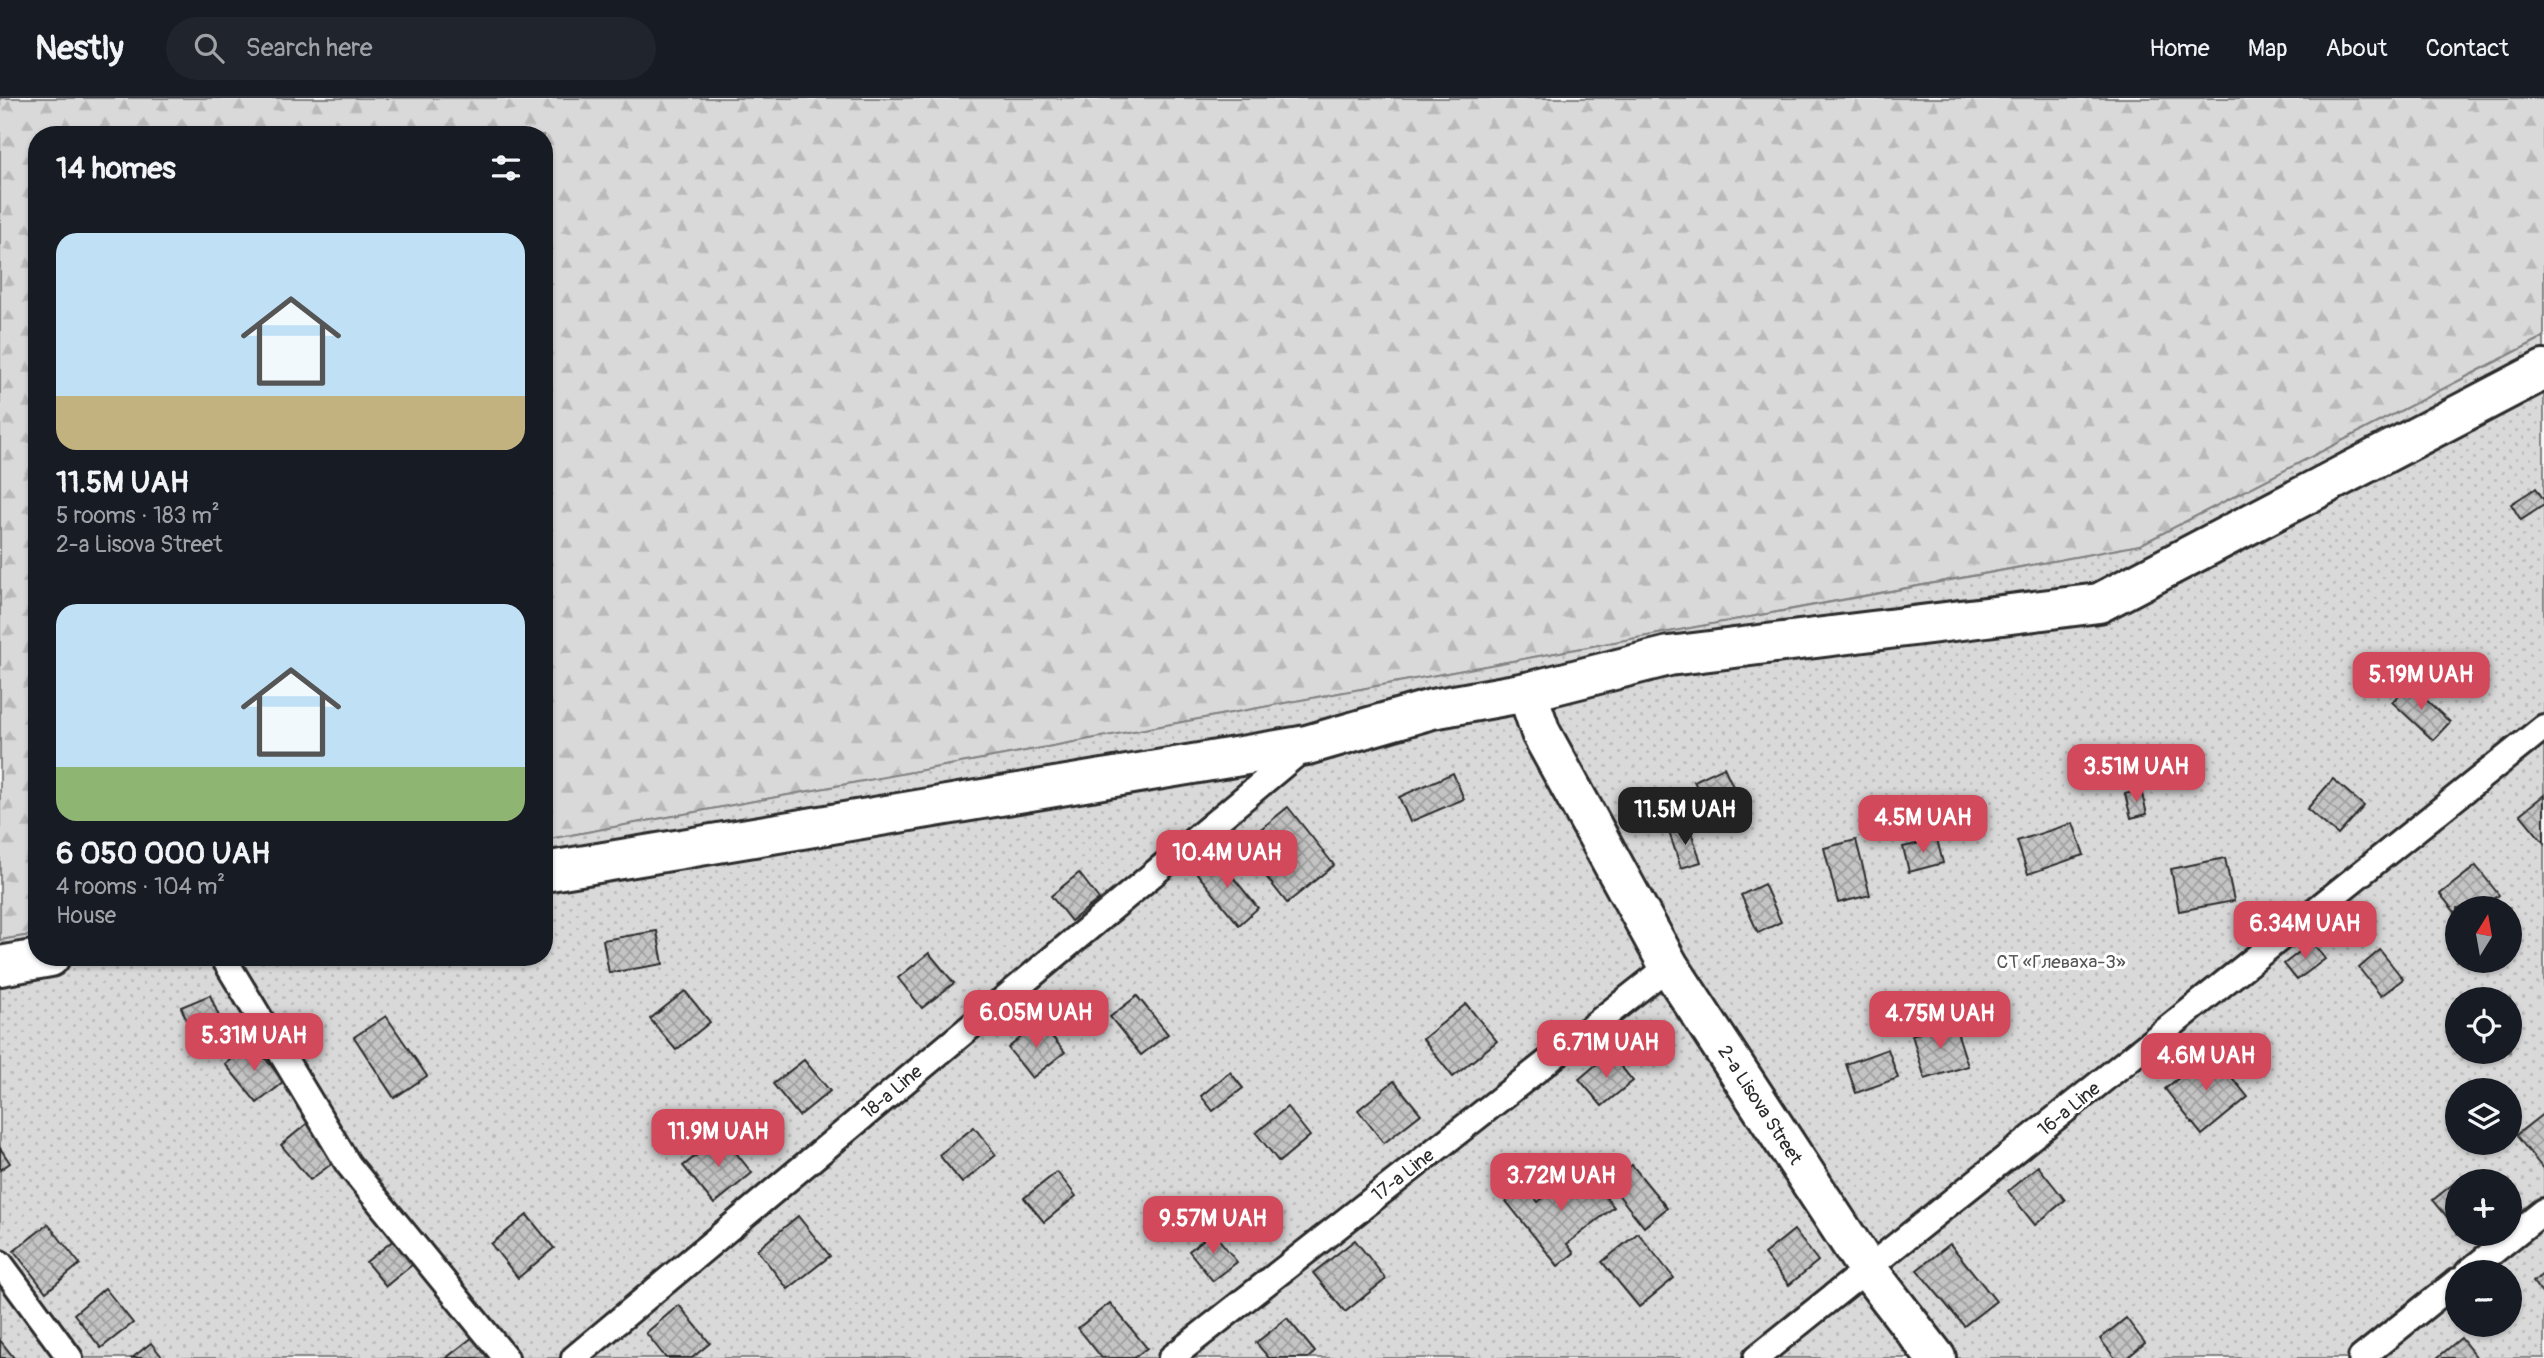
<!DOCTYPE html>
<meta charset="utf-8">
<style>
body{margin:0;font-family:Pangolin,sans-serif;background:#20242c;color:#f1f3f6;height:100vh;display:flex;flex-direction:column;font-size:26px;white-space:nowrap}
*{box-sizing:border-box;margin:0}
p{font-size:23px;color:#9ea1a6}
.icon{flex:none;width:38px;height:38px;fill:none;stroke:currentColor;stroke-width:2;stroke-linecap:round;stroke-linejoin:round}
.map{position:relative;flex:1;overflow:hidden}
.details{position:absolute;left:28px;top:28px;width:525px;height:840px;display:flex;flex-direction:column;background:#171b24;border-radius:28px;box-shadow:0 2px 5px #0004}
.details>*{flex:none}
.needle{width:46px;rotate:11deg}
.fabs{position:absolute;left:2445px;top:798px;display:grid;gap:14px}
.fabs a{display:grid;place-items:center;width:77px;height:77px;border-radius:50%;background:#171b24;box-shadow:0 2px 5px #0004;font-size:35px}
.price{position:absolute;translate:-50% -60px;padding:0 16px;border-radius:14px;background:#d1495b;color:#fff;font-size:23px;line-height:46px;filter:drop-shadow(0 2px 4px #0008)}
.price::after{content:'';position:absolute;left:50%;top:42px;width:21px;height:16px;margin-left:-10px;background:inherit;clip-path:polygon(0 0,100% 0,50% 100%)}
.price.selected{background:#222;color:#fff}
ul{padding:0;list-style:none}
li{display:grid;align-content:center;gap:14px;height:371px;padding:0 28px}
li span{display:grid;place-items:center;height:217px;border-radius:21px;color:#555}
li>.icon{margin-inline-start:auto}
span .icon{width:126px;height:126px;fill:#fffc;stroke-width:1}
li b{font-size:30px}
h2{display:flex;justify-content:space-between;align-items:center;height:84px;padding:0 28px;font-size:30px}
header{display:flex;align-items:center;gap:42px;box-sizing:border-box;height:98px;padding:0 35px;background:#171b24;border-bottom:2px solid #363941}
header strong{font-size:33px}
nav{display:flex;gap:38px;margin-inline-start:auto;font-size:24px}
.search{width:490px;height:63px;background:#20242c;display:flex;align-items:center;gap:18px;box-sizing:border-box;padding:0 24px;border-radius:38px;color:#9ea1a6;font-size:26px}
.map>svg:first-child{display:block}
.forest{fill:url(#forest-firs);stroke:#828282;stroke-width:2}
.park{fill:url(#park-dots);stroke:#828282;stroke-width:2;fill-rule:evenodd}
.building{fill:url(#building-cross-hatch);stroke:#2b2b2b;stroke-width:2}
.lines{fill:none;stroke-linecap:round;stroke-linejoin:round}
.lane-casing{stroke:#2b2b2b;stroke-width:30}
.street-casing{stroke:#2b2b2b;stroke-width:44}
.lane{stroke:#fff;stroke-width:24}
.street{stroke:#fff;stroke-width:38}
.labels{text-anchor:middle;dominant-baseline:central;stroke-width:6;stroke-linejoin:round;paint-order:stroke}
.park-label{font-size:19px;fill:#565656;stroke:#fff}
.street-label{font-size:19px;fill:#2b2b2b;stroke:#fff}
</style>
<header>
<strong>Nestly</strong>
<div class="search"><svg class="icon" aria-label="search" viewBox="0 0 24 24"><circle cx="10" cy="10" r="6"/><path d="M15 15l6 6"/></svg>Search here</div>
<nav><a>Home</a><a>Map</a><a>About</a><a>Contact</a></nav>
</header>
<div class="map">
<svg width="2544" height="1260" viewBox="0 0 2544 1260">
<defs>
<pattern id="forest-firs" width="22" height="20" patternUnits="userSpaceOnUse" patternTransform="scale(1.75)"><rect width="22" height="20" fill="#d9d9d9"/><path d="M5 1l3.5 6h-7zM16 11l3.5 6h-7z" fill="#bababa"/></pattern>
<pattern id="park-dots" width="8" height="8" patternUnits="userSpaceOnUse" patternTransform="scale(1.75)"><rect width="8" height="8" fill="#d9d9d9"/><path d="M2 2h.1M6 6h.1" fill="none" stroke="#bababa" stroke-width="1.8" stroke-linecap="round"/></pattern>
<pattern id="building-cross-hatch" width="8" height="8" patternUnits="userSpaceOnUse" patternTransform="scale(1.75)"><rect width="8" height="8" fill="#c4c4c4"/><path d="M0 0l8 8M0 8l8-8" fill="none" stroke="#9f9f9f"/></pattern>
</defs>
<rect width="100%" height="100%" fill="#f7f7f7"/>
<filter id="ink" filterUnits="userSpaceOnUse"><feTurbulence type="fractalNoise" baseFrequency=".0143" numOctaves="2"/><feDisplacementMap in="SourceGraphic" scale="14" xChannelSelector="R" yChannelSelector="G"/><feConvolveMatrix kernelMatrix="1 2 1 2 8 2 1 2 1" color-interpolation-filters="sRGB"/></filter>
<g filter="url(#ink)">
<polygon class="forest" points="0,0 2544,0 2544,239 2140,447 544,742 544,37 37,37 37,836 0,842"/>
<path class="park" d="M2544,239v1021h-2544v-418l37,-6v23h507v-117l1596,-295zM2457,810h53v53h-53zM2457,901h53v53h-53zM2457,992h53v53h-53zM2457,1083h53v53h-53zM2457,1174h53v53h-53z"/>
<g class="building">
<polygon points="2536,390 2544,402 2544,407 2521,422 2511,406"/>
<polygon points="2409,586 2450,624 2433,642 2392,604"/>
<polygon points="1724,669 1736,695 1706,709 1694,683"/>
<polygon points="1453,675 1464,701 1410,724 1399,699"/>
<polygon points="2333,681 2364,708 2338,737 2307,711"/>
<polygon points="2141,692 2147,716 2131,720 2125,696"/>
<polygon points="2544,697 2544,745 2520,716"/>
<polygon points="1288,709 1334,767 1287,805 1241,747"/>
<polygon points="2073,725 2084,757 2028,776 2017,743"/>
<polygon points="1689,727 1701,764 1681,770 1669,734"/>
<polygon points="1937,741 1943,765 1909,774 1903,749"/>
<polygon points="1856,742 1870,797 1838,805 1824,750"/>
<polygon points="1215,757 1258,810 1239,827 1195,773"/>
<polygon points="2225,760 2234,803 2179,813 2171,771"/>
<polygon points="2476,768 2499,797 2482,810 2457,810 2457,817 2440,796"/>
<polygon points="1079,775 1099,801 1071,823 1051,798"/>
<polygon points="1764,786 1781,824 1758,835 1741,797"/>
<polygon points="657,833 663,866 609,875 603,842"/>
<polygon points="2312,844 2325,861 2297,882 2284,866"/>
<polygon points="2380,852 2403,881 2381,898 2359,870"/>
<polygon points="929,855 954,885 922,910 898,880"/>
<polygon points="685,893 710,924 676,952 650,921"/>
<polygon points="210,897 225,933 196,945 181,909"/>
<polygon points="1137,898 1168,936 1141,957 1110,919"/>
<polygon points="1466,906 1497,943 1453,979 1423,941"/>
<polygon points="386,918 427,978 394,1000 354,939"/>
<polygon points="1040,924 1065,954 1032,980 1008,950"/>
<polygon points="1954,924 1968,968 1925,981 1912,937"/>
<polygon points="252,944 284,984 257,1005 225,966"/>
<polygon points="1888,951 1898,980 1856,995 1846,966"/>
<polygon points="2211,954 2248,999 2202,1037 2165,991"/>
<polygon points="1610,955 1633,983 1602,1008 1579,981"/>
<polygon points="804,962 830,993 799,1018 773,986"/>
<polygon points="1230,974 1243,990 1213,1013 1201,998"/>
<polygon points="1394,983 1421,1016 1384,1045 1358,1012"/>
<polygon points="1287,1009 1310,1038 1279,1064 1256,1035"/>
<polygon points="2544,1015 2544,1072 2516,1037"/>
<polygon points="309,1024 338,1061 310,1082 281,1047"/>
<polygon points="974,1029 996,1057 962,1085 939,1057"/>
<polygon points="722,1037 752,1075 714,1106 683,1068"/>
<polygon points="0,1050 10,1065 0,1072"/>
<polygon points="1632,1067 1667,1110 1644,1129 1609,1085"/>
<polygon points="2038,1068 2065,1102 2035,1127 2008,1093"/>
<polygon points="1581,1069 1614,1109 1567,1146 1574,1155 1558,1168 1505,1102 1524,1086 1538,1104"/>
<polygon points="1057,1074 1076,1098 1044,1124 1024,1100"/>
<polygon points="2463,1078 2468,1083 2457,1083 2457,1131 2433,1102"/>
<polygon points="527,1117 554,1150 518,1180 491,1146"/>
<polygon points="798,1118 830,1158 788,1191 757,1152"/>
<polygon points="48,1126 80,1166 46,1194 14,1153"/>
<polygon points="1794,1132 1818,1163 1789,1187 1764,1156"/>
<polygon points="1213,1134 1237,1164 1213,1183 1189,1153"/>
<polygon points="1638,1135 1674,1180 1639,1209 1602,1164"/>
<polygon points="399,1138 418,1162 386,1188 366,1164"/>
<polygon points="1355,1142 1386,1181 1345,1214 1313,1175"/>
<polygon points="1950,1146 1996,1203 1964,1228 1917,1172"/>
<polygon points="2544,1175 2544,1198 2533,1184"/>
<polygon points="105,1190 133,1225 101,1250 74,1216"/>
<polygon points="1110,1205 1147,1250 1134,1260 1102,1260 1078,1230"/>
<polygon points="679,1207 710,1245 692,1260 666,1260 646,1235"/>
<polygon points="1287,1220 1315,1254 1308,1260 1269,1260 1256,1245"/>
<polygon points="2126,1220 2145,1245 2127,1260 2115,1260 2100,1241"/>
<polygon points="473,1239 490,1260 446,1260"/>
<polygon points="2461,1240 2477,1260 2437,1260"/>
<polygon points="0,1242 14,1260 0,1260"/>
<polygon points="151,1245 163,1260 132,1260"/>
</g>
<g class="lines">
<g class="lane-casing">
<g id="lane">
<polyline points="223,859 348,1066 506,1260"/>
<polyline points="0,1165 70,1260"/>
<polyline points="2468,1174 2544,1113"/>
<polyline points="574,1260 1304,650"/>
<polyline points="1171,1260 1669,868"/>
<polyline points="1756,1260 2544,629"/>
<polyline points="2361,1260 2457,1183"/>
</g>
</g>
<g class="street-casing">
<g id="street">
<polyline points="1527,594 1541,635 1669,868 1868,1172 1936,1260"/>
<polyline points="544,774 1307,647 1432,611 1527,594 1669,558 2099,505 2544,272"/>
<polyline points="0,868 50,859"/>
</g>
</g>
<use href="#lane" class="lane"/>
<use href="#street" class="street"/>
</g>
</g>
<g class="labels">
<g class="park-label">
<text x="2061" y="864">СТ «Глеваха-3»</text>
</g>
<g class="street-label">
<text transform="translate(892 994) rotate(-40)">18-a Line</text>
<text transform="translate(1760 1007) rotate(57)">2-a Lisova Street</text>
<text transform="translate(2069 1011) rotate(-39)">16-a Line</text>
<text transform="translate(1403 1077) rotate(-38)">17-a Line</text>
</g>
</g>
</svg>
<div class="fabs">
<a><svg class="needle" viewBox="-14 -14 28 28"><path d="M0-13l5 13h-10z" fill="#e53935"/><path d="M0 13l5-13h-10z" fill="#9ea1a6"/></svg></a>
<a><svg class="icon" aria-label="locate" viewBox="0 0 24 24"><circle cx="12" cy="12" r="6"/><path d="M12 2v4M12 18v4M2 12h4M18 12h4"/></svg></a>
<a><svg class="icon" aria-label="layers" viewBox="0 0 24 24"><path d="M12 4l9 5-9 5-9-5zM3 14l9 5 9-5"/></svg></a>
<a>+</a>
<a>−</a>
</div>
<b class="price" style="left:2421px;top:614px">5.19M UAH</b>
<b class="price" style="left:2136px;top:706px">3.51M UAH</b>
<b class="price selected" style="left:1685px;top:749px">11.5M UAH</b>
<b class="price" style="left:1923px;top:757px">4.5M UAH</b>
<b class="price" style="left:1227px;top:792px">10.4M UAH</b>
<b class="price" style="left:2305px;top:863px">6.34M UAH</b>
<b class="price" style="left:1036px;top:952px">6.05M UAH</b>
<b class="price" style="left:1940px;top:953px">4.75M UAH</b>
<b class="price" style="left:254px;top:975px">5.31M UAH</b>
<b class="price" style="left:1606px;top:982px">6.71M UAH</b>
<b class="price" style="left:2206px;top:995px">4.6M UAH</b>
<b class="price" style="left:718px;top:1071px">11.9M UAH</b>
<b class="price" style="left:1561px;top:1115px">3.72M UAH</b>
<b class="price" style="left:1213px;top:1158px">9.57M UAH</b>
<section class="details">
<h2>14 homes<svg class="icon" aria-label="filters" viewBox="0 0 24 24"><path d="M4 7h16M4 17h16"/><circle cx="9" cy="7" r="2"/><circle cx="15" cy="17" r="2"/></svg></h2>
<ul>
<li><span style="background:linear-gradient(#bfe0f5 75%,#c2b280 0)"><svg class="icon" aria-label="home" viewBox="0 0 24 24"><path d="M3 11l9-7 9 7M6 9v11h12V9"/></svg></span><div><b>11.5M UAH</b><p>5 rooms · 183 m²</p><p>2-a Lisova Street</p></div></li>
<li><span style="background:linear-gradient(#bfe0f5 75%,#8fb573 0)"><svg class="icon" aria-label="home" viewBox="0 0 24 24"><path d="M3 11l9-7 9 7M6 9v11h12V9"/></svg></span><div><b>6 050 000 UAH</b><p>4 rooms · 104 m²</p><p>House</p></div></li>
</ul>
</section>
</div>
